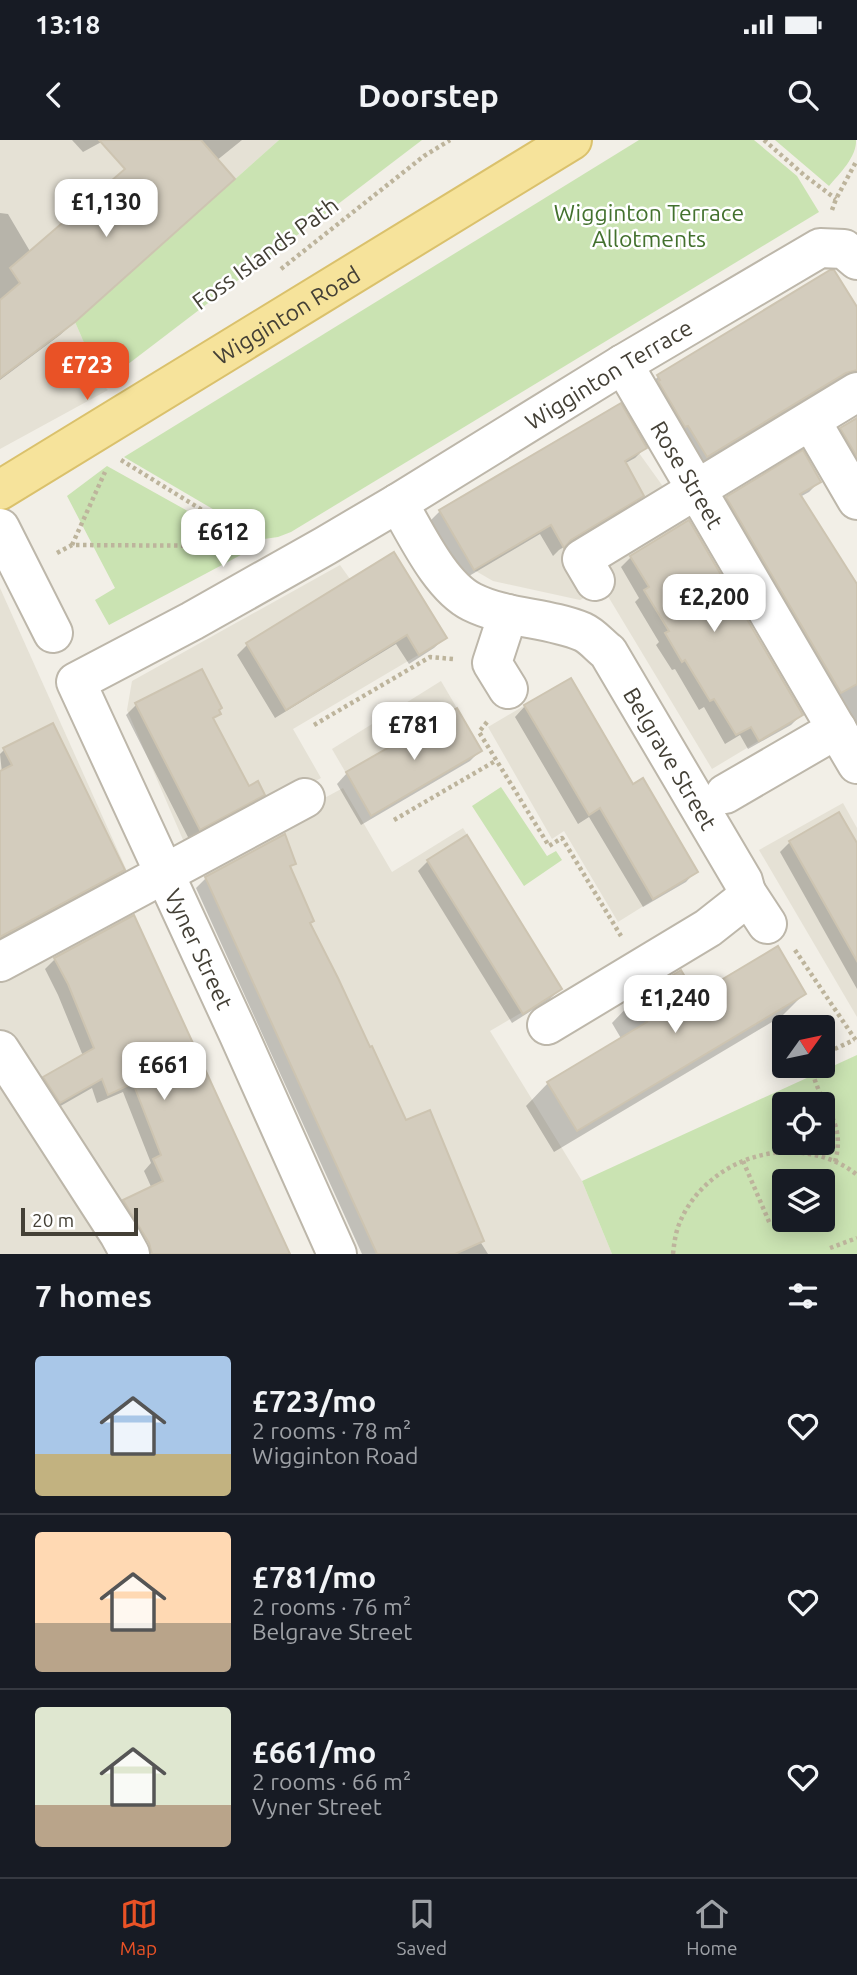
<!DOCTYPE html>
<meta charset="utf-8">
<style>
body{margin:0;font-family:Ubuntu,sans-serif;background:#20242c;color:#f1f3f6;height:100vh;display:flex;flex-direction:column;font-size:26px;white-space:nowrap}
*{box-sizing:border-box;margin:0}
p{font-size:23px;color:#9ea1a6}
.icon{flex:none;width:38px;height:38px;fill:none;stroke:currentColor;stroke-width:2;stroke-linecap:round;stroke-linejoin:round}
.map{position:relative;height:1114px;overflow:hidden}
.drawer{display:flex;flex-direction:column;background:#171b24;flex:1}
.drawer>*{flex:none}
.needle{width:46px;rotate:57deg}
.tools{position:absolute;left:772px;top:875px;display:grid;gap:14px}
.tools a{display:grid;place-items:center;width:63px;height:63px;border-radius:7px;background:#171b24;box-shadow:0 4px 18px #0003;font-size:35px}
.scale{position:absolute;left:21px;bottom:18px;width:117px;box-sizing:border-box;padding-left:7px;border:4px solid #444036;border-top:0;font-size:19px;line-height:24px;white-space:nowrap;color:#444036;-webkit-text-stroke:5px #fff;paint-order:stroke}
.price{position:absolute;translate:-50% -60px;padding:0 16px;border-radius:14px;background:#fff;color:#222;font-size:23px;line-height:46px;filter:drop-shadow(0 2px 4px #0008)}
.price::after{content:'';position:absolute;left:50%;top:42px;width:21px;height:16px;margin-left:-10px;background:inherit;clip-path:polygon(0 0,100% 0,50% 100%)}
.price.selected{background:#e95226;color:#fff}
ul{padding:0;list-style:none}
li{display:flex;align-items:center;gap:21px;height:175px;padding:0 35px}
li+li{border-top:2px solid #363941}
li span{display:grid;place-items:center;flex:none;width:196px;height:140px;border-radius:7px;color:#555}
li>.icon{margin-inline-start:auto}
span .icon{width:84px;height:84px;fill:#fffc;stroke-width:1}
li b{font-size:30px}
h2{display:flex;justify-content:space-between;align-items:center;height:84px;padding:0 35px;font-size:30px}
.status{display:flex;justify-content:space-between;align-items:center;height:49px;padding:0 35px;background:#171b24;direction:ltr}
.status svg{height:19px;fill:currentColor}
header{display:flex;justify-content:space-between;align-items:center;height:91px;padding:0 35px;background:#171b24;font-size:32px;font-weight:700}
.menu{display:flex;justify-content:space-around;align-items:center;height:98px;border-top:2px solid #363941;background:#171b24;font-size:19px;color:#9ea1a6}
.menu a{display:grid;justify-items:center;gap:4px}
.menu .selected{color:#e95226}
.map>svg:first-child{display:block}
.residential{fill:#e5e1d5}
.green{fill:#cae3b2;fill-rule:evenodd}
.shadow{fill:#0003}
.building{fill:#d3ccbd;stroke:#cdc4b1;stroke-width:2}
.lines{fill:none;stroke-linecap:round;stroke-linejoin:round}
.minor-casing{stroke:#bdb7aa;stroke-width:42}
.major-casing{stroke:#dac16c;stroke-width:42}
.path{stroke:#bdb49c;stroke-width:4.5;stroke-dasharray:3.5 3.5;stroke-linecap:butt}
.minor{stroke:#fff;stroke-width:38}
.major{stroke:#f6e39b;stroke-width:38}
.labels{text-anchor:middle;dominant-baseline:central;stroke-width:5;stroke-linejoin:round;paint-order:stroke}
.park-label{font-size:23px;fill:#43712e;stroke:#fff}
.street-label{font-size:23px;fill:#444036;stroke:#fff}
</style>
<div class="status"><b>13:18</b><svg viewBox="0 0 49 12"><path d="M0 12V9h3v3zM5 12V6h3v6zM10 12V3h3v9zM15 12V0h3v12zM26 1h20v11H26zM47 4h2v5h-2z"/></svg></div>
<header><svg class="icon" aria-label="back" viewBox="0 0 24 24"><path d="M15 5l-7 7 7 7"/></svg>Doorstep<svg class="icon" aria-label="search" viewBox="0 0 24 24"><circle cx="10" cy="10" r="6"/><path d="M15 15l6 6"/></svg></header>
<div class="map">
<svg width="857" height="1114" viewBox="0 0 857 1114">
<rect width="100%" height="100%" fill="#f2efe7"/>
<g class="residential">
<polygon points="0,0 279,0 75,182 102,244 108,250 0,309"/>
<polygon points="613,268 639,313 682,373 800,576 712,629 603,448 580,460 493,441 474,430 439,370"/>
<polygon points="340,425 350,439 447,498 293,589 321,638 187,709 127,570 132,541"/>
<polygon points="0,448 131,740 0,808"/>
<polygon points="571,538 633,643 643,638 698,732 618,782 564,691 552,699 488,587"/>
<polygon points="441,541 482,611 371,676 332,609"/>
<polygon points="343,648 392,732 463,688 562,849 490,891 582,1041 612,1114 377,1114 200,725"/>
<polygon points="843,663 857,688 857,877 759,710"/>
<polygon points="129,765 290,1114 0,1114 0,832"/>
</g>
<g class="green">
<polygon points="279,0 422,0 102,244 75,182"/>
<polygon points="639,0 754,0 797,36 819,72 291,392 278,397 264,399 124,317"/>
<path d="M775,0h81c1,17 -17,34 -27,46z"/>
<polygon points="107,326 254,408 109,485 95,460 115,448 67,356"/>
<polygon points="501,647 547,716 556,711 562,720 524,746 472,666"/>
<path d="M857,915v199h-245l-30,-73zM784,964h38v39h-38zM822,1041v39h-38v-39z"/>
</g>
<g class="shadow">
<polygon points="72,0 105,0 83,12"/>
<polygon points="161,0 242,0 216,21 221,51 60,195 0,240 0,73 8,74 31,113"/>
<polygon points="857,170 857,243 845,240 834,243 697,326 648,246 659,236"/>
<polygon points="857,280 857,335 831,299 841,289"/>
<polygon points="645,308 635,318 624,324 642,355 632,365 559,410 553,416 540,394 464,439 430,381 440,371"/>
<polygon points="819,342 809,352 800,357 857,447 857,606 717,368 727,358"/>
<polygon points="394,415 445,498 434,508 409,524 396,504 275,578 237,515 247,505"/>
<polygon points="631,417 801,575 791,585 748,609 740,595 725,604 704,567 699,570 675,529 672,530 656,505 659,502 635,462 639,458 621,427"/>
<polygon points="201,531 219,573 212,580 248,648 263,654 253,664 189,699 126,575 136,565"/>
<polygon points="525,566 633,646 696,731 686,742 643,767 589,677 578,684 515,577"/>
<polygon points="4,610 123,729 114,739 0,800 0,633 2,633 0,614"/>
<polygon points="480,611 470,621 361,685 337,644 347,633"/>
<polygon points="838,674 857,707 857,849 780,712 790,702"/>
<polygon points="428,721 560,849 550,859 512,883 418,731"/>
<polygon points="294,723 289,728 309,784 405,982 488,1114 362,1114 196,748 206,738"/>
<polygon points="133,777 288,1114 172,1114 149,1055 153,1051 144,1031 151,1023 123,952 97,963 92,948 50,972 35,948 45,938 83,916 58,855 45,829 55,819"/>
<polygon points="804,854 782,876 554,1012 526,966 548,943 622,900 612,883 634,860"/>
</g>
<g class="building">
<polygon points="99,0 201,0 235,39 75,182 0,238 0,160 20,143 10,128 125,29"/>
<polygon points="830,130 834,130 857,167 857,230 846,233 707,317 688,286 685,287 658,241 660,240 657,235"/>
<polygon points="621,263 647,308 625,321 644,356 571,400 564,408 551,385 474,430 439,370"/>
<polygon points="857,278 857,317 840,288"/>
<polygon points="803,310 821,342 800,354 857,444 857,544 841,553 726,357"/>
<polygon points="689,380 803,575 759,601 751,587 736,595 714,559 710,561 685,520 682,522 665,493 669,491 644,450 649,447 630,416"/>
<polygon points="394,412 447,498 419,515 407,495 286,570 246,503"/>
<polygon points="202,529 222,568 219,570 221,574 213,578 249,646 258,641 265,655 200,690 135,563"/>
<polygon points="571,538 633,644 643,638 698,732 653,759 600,668 589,675 524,565"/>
<polygon points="457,568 482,611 371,676 346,632"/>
<polygon points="53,583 125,730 0,797 0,631 12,625 3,608"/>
<polygon points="839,672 857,703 857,821 789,701"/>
<polygon points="285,694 296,724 290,726 314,781 310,783 338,838 370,907 372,906 406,980 430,970 484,1101 455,1114 377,1114 205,737"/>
<polygon points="467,695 562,849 523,874 427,720"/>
<polygon points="134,775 290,1114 152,1114 149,1103 123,1060 163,1041 153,1019 161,1015 133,943 108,955 102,939 60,963 43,937 94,908 68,844 54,818"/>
<polygon points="778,806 806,854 577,991 547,942 647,882 633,859 681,830 696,855"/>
</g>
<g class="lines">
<g class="minor-casing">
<g id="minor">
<path id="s1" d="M623,224l234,400"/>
<polyline points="811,281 857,360"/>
<path id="s2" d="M398,363c18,30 42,83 74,99 34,17 75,15 111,30 9,4 17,14 25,20l135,229 3,11 -5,10 -33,26 -161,97"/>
<polyline points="0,388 53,493"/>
<polyline points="595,441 582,419 857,252"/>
<polyline points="508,474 492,523 508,549"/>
<polyline points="725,654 837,589"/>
<polyline points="746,752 767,784"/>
<polyline points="0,822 305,658"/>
<polyline points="0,910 119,1094 130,1114"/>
<path id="s3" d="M337,1114l-98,-219 -163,-353 116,-61 133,-75 73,-43 225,-139 197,-116 24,1 13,11"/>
</g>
</g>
<g class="major-casing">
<g id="major">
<path id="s4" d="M0,350l572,-350"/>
</g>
</g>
<g class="path">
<polyline points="764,0 804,35 836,59"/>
<polyline points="832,70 836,59 857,20"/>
<polyline points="281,129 424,16 450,0"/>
<polyline points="121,320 254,402"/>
<polyline points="72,405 105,332"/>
<polyline points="57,413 72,405 242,406"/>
<polyline points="487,582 479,592 549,706 562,698 621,796"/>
<polyline points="314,585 430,517 453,519"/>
<polyline points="394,680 497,620"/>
<polyline points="795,810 857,902"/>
<polyline points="822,915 854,900"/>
<path d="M810,926c3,9 6,18 10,27 13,25 23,39 15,69"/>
<polyline points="743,1021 770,1084"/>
<polyline points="830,1108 857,1098"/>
<path d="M673,1114c1,-9 2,-18 5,-27 18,-50 73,-81 125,-74 18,2 39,9 54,22"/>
</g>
<use href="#minor" class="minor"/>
<use href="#major" class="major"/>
</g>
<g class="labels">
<g class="park-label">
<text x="649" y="72">Wigginton Terrace<tspan x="649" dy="26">Allotments</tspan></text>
</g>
<g class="street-label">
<text transform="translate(265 113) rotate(-36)">Foss Islands Path</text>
<text stroke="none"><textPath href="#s4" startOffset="336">Wigginton Road</textPath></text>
<text stroke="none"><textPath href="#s3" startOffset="1244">Wigginton Terrace</textPath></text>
<text stroke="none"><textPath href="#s1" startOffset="128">Rose Street</textPath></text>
<text stroke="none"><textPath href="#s2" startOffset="396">Belgrave Street</textPath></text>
<text transform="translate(199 809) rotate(65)">Vyner Street</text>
</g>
</g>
</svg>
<div class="tools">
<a><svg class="needle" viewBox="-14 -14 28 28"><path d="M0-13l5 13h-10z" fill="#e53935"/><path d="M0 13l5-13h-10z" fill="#9ea1a6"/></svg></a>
<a><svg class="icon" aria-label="locate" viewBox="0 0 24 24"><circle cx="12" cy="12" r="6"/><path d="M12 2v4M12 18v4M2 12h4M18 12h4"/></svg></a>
<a><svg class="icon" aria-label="layers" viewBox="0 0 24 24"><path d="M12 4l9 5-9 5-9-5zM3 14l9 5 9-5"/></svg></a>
</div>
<div class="scale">20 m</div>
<b class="price" style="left:106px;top:99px">£1,130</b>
<b class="price selected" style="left:87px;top:262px">£723</b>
<b class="price" style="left:223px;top:429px">£612</b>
<b class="price" style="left:714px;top:494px">£2,200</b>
<b class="price" style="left:414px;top:622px">£781</b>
<b class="price" style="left:675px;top:895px">£1,240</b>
<b class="price" style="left:164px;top:962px">£661</b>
</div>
<section class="drawer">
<h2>7 homes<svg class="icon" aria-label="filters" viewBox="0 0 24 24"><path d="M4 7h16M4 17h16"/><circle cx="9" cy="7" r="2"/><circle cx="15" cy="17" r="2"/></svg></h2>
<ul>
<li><span style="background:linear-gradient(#a9c7e8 70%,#c2b280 0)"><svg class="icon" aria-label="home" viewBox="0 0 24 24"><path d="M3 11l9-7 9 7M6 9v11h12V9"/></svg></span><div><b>£723/mo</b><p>2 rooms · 78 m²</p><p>Wigginton Road</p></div><svg class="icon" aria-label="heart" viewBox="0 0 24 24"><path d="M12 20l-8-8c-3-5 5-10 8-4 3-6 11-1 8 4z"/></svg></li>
<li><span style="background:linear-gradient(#ffd9b3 65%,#b9a48a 0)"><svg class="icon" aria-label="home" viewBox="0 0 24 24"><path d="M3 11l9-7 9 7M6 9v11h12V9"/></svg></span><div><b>£781/mo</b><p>2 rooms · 76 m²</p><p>Belgrave Street</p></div><svg class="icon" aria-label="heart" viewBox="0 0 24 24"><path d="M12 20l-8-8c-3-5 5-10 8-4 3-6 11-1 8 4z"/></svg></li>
<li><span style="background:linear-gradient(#dfe7d0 70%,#b9a48a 0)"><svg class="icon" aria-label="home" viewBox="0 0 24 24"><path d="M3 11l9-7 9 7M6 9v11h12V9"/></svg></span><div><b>£661/mo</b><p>2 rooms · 66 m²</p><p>Vyner Street</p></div><svg class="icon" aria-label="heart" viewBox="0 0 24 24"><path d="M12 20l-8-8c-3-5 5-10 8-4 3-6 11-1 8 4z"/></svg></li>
</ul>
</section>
<nav class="menu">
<a class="selected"><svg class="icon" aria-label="map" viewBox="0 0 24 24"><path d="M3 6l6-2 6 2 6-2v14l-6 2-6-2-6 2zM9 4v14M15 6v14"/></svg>Map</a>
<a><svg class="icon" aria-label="saved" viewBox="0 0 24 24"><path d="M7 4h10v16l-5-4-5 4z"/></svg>Saved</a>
<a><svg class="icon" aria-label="home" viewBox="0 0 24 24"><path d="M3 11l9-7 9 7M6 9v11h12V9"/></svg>Home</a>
</nav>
